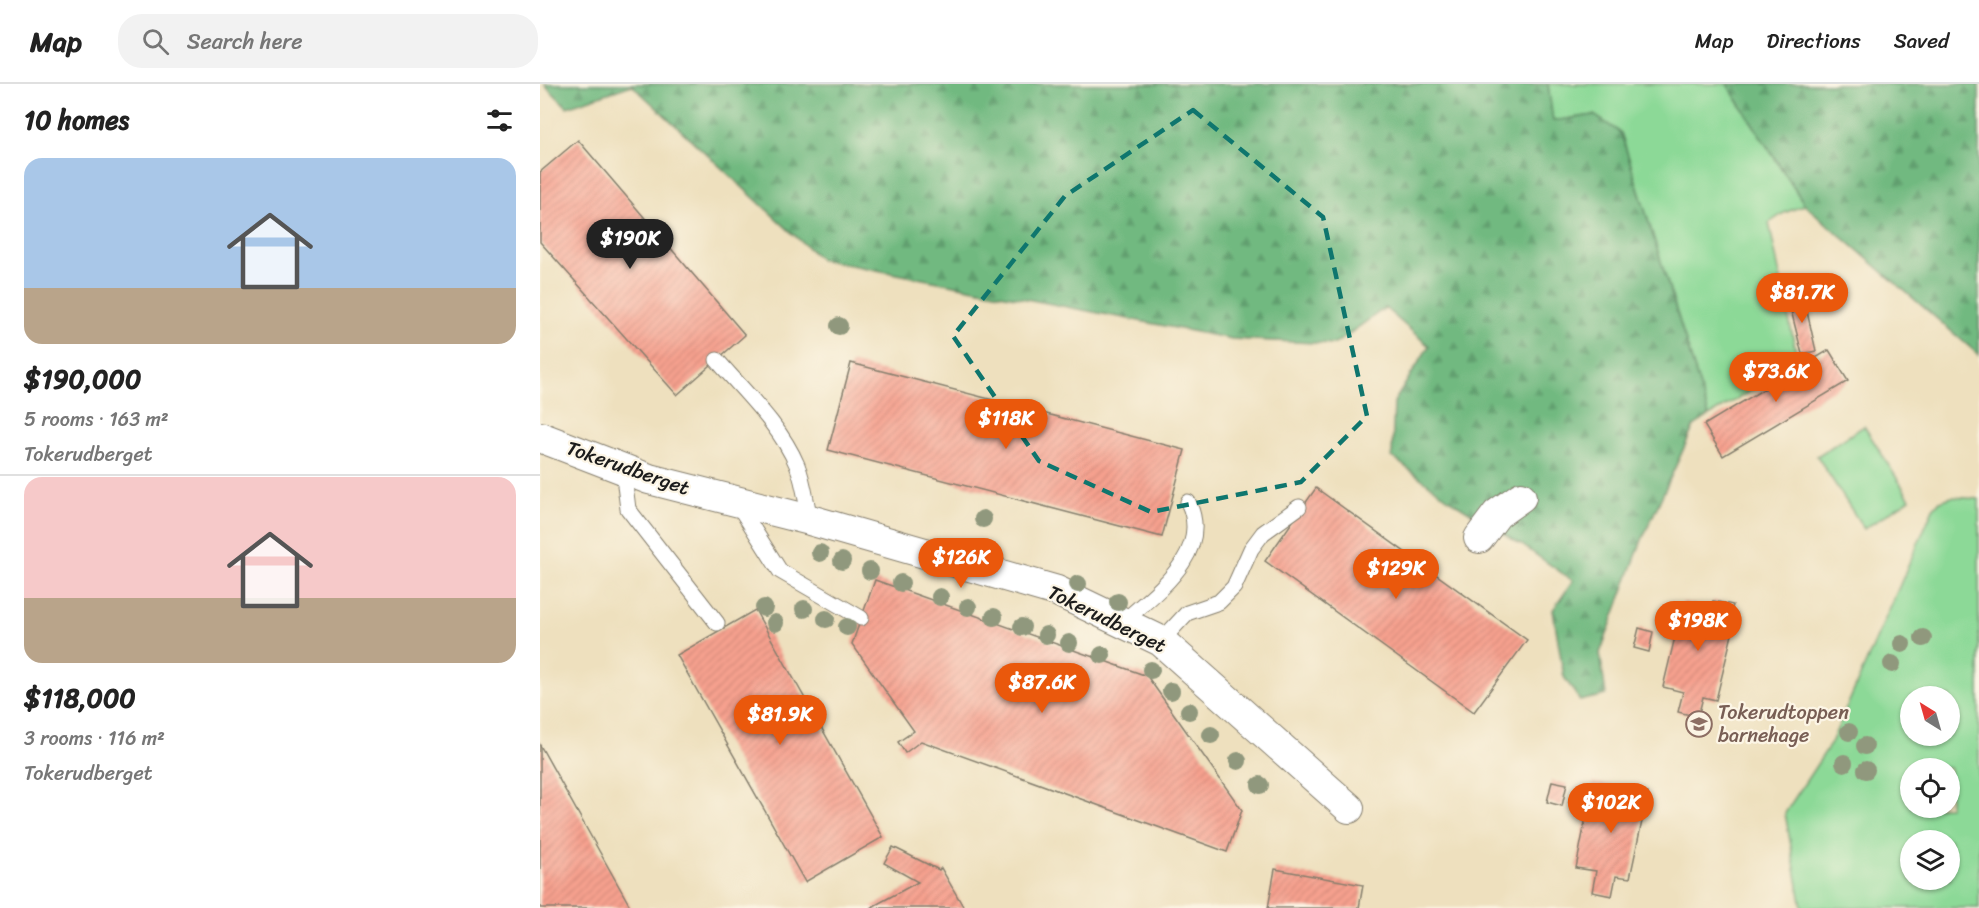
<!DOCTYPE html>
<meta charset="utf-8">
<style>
body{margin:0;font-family:Sriracha,sans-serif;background:#f2f2f2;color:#222;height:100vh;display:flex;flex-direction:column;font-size:22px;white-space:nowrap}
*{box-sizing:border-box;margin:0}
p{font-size:20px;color:#767676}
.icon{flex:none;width:33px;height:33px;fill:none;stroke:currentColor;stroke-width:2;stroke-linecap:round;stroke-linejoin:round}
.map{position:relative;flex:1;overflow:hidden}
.side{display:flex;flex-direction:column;background:#fff;width:540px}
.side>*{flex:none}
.needle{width:39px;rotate:323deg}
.controls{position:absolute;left:1360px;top:602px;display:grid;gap:12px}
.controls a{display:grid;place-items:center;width:60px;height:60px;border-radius:50%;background:#fff;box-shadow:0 2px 4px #0004;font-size:30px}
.price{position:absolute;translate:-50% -51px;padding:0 14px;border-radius:21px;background:#ea580c;color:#fff;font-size:20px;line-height:39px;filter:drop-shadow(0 2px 3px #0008)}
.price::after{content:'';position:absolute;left:50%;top:36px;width:18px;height:14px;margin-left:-9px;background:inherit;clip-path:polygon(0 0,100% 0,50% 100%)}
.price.selected{background:#222;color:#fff}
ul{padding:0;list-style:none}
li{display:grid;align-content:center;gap:12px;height:318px;padding:0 24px}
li+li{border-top:2px solid #e0e0e0}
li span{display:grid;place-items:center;height:186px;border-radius:18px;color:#555}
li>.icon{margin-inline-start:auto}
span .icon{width:108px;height:108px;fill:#fffc;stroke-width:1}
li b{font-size:26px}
h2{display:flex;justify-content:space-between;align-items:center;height:72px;padding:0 24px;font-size:26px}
header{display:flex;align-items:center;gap:36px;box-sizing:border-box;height:84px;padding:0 30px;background:#fff;border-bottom:2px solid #e0e0e0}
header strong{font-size:28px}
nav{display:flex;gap:33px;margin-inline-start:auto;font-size:21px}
.search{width:420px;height:54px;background:#f2f2f2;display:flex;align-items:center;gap:15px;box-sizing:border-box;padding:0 21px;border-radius:24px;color:#767676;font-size:22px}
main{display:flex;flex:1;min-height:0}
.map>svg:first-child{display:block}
.green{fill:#8cd997;stroke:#547a5a;stroke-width:1.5;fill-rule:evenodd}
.forest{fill:url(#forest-firs);stroke:#466a4e;stroke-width:1.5}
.building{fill:url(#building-hatch)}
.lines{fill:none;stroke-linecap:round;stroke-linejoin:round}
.service-casing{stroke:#857e6d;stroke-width:17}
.minor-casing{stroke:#857e6d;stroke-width:32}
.service{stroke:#fff;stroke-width:15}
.minor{stroke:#fff;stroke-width:30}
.tree{fill:#90987d}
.marked{fill:none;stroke:#0f766e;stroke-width:4.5;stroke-dasharray:12 8;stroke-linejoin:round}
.labels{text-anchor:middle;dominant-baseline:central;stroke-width:4.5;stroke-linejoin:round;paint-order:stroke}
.street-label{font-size:20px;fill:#1c1c1c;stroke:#fcf5e5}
.education-label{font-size:20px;fill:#785e54;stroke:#fcf5e5;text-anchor:start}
</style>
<header>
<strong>Map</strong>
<div class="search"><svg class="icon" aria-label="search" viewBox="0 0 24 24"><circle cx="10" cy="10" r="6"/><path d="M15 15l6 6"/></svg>Search here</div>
<nav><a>Map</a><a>Directions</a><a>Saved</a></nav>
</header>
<main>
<section class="side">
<h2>10 homes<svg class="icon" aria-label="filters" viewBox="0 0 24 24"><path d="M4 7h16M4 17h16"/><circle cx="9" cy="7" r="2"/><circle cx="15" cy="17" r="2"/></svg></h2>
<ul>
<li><span style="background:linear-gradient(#a9c7e8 70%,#b9a48a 0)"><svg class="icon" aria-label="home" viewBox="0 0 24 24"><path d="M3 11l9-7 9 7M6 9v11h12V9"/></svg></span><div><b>$190,000</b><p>5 rooms · 163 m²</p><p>Tokerudberget</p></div></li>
<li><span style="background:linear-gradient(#f6c9c9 65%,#b9a48a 0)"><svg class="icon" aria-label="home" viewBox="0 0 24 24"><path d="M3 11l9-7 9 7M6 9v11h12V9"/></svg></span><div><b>$118,000</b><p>3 rooms · 116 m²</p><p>Tokerudberget</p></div></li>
</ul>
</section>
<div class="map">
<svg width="1439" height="824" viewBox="0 0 1439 824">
<defs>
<pattern id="forest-firs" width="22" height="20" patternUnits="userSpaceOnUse" patternTransform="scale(1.5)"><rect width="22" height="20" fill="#71b980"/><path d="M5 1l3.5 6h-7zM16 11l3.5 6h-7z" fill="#619e6e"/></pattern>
<pattern id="building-hatch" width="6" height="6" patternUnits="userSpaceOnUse" patternTransform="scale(1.5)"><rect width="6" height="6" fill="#f6a08e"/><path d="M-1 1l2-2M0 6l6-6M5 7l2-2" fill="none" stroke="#d2897a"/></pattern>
</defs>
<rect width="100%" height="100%" fill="#fcf5e5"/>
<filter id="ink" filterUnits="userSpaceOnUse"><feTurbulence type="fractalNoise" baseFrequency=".0167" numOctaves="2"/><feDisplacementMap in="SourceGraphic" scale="12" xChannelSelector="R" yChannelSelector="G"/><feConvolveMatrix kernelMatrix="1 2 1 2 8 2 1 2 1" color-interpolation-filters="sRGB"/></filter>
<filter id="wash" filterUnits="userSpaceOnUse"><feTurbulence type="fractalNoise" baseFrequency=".008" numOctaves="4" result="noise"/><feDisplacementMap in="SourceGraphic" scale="24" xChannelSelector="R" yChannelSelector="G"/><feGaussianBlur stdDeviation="1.35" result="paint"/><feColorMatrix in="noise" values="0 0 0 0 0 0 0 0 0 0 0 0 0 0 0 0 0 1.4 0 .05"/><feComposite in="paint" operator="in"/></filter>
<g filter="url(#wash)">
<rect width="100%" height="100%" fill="#eee0be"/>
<g class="green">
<polygon points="1008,0 1187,0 1265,121 1244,129 1229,139 1258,278 1169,332 1081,49 1054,31 1012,37"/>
<polygon points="1324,342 1370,415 1324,445 1277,372"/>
<path d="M1412,413l27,2v409h-177l-17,-95 46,-70 102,-234 7,-8zM1371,612h39v39h-39zM1371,684h39v39h-39zM1371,756h39v39h-39z"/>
</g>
<g class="forest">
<polygon points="4,0 1008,0 1013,37 1054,31 1081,49 1169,332 1154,342 1102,456 1060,569 1066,611 1040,617 1024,593 1013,526 1033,497 982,461 910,416 852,373 854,318 889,262 845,224 795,260 692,255 280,175 92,1 27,23"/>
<polygon points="1187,0 1439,0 1439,271 1265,121"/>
</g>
<g id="blocks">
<g class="building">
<polygon points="38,56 205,251 137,311 0,158 0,88"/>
<polygon points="1263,210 1276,267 1262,270 1248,214"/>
<polygon points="1289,266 1308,297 1183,372 1164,341"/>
<polygon points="311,279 645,366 622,453 288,366"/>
<polygon points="776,404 987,556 934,628 725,477"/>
<polygon points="335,496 607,592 702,726 687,768 381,657 365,669 358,658 374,647 312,560"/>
<polygon points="1173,517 1193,521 1191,529 1197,530 1176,616 1163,613 1158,633 1138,628 1143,608 1123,603 1135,553 1125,552 1132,523 1141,526 1143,518 1172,524"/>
<polygon points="215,526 343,753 265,798 137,571"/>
<polygon points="1099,544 1113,548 1109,568 1094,564"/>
<polygon points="0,661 58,765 91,824 0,824"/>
<polygon points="1012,697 1027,700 1022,722 1007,718"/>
<polygon points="1053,698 1108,709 1090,794 1076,792 1072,812 1052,808 1056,787 1036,784"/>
<polygon points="353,763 399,786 401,784 424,824 330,824 378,798 344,779"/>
<polygon points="735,785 823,801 819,824 728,824"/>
</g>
</g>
</g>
<g filter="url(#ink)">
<use href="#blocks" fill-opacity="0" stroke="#857e6d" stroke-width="1.5"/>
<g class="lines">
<g class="service-casing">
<g id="service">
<path d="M177,276c28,33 63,65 80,105 7,17 9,37 13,55"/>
<polyline points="83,385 88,425 177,539"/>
<polyline points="197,419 240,487 321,534"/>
<path d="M583,538c33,-30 90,-69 65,-120"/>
<polyline points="621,557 647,529 679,518 694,503 711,465 723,449 759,423"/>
</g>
</g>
<g class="minor-casing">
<g id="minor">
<polyline points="0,353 109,395 270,436 517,507 621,557 809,724"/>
<polyline points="939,454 957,430 981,413"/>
</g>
</g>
<use href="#service" class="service"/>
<use href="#minor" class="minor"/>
</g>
<g class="tree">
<circle cx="299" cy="242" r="9"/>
<circle cx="443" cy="435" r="9"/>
<circle cx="280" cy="469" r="9"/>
<circle cx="302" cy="477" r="9"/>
<circle cx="330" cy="487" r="9"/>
<circle cx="361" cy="499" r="9"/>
<circle cx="538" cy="500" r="9"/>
<circle cx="400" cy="513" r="9"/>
<circle cx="578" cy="518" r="9"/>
<circle cx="428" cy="523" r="9"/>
<circle cx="224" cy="524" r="9"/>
<circle cx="264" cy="525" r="9"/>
<circle cx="454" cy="533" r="9"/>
<circle cx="286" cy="535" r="9"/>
<circle cx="235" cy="539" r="9"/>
<circle cx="307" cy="543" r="9"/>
<circle cx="482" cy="543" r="9"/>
<circle cx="506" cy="551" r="9"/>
<circle cx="1383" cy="554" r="9"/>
<circle cx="529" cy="559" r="9"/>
<circle cx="1362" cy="560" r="9"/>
<circle cx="562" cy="571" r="9"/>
<circle cx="1352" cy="580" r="9"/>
<circle cx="611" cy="586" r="9"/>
<circle cx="631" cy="607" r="9"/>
<circle cx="649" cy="627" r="9"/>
<circle cx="1309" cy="648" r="9"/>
<circle cx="671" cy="651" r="9"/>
<circle cx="1325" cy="662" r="9"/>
<circle cx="698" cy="677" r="9"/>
<circle cx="1304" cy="679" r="9"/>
<circle cx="1326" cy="686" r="9"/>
<circle cx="720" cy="701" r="9"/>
</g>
</g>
<path class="marked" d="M653,26l130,107 44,199 -66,66 -150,30 -112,-51 -86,-125 112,-140z"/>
<defs>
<g id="school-ring" transform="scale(1.35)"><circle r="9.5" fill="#fcf5e5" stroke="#8d6e63" stroke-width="1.5"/><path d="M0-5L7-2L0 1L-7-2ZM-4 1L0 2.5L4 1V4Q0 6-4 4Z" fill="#8d6e63"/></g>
</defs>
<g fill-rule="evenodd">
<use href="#school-ring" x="1159" y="640"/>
</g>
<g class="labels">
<g class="street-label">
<text transform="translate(88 384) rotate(19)">Tokerudberget</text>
<text transform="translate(567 535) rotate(26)">Tokerudberget</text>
</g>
<g class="education-label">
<text x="1178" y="628">Tokerudtoppen<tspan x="1178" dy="23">barnehage</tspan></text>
</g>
</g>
</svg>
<div class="controls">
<a><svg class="needle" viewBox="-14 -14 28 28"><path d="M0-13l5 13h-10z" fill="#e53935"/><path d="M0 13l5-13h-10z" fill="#767676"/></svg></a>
<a><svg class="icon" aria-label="locate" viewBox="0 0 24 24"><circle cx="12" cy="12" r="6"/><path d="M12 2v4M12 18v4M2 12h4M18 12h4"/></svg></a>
<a><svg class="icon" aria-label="layers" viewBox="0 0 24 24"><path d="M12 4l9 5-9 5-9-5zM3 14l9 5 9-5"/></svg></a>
</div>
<b class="price selected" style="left:90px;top:186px">$190K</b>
<b class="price" style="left:1262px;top:240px">$81.7K</b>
<b class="price" style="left:1236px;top:319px">$73.6K</b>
<b class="price" style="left:466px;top:366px">$118K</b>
<b class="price" style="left:421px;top:505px">$126K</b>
<b class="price" style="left:856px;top:516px">$129K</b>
<b class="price" style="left:1158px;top:568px">$198K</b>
<b class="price" style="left:502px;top:630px">$87.6K</b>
<b class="price" style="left:240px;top:662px">$81.9K</b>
<b class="price" style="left:1071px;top:750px">$102K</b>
</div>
</main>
